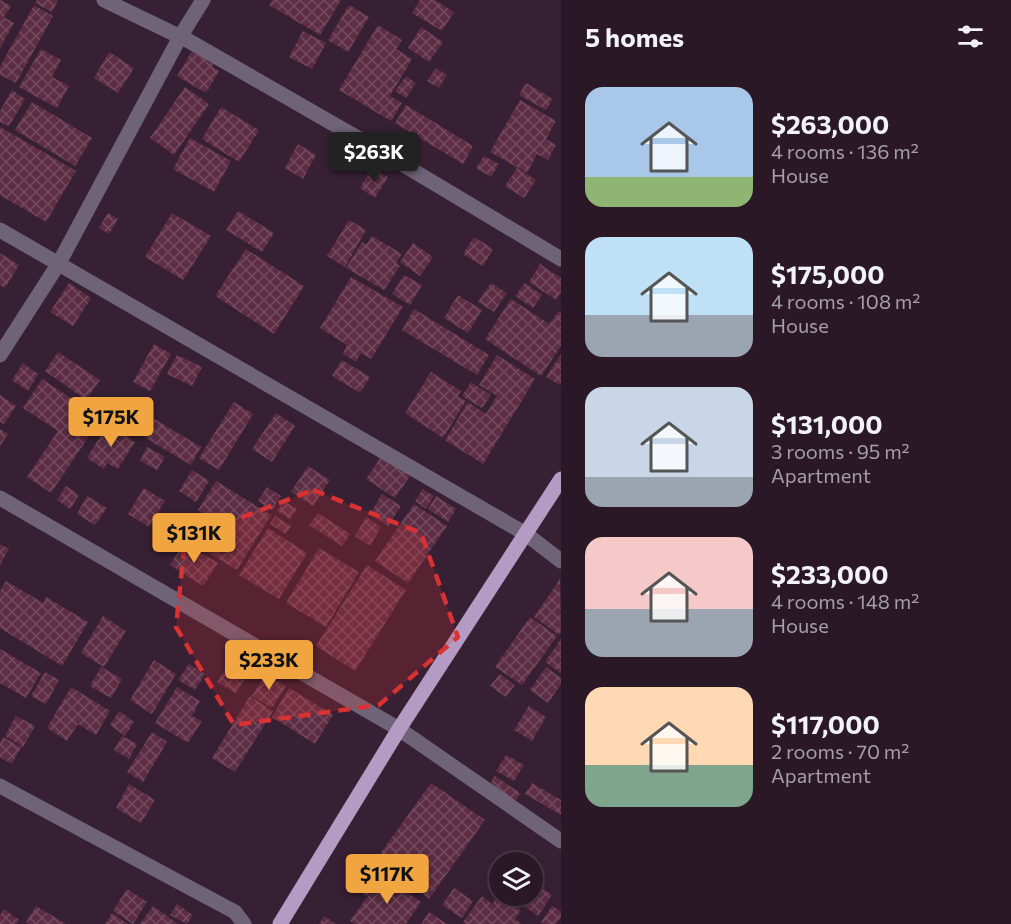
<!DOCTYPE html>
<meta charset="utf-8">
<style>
body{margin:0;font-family:Commissioner,sans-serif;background:#362533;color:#f1f3f6;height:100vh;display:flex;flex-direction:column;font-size:22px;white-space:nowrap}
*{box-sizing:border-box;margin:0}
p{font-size:20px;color:#a5a0a7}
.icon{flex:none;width:33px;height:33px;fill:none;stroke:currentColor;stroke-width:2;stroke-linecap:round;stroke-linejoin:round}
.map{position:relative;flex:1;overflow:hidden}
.sheet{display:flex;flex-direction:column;background:#2a1827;width:450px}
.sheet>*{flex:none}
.tools{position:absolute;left:489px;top:852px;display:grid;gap:12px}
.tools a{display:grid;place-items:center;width:54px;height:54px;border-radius:50%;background:#2a1827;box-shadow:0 6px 24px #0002,0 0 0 2px #463744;font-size:30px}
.price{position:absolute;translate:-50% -51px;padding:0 14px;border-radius:6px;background:#f1a540;color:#111;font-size:20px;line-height:39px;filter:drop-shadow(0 2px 3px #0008)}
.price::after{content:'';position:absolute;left:50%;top:36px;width:18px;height:14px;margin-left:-9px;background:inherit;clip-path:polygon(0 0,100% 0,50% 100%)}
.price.active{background:#222;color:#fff}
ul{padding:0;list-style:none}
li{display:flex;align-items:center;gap:18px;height:150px;padding:0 24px}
li span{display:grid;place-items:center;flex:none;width:168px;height:120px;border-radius:18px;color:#555}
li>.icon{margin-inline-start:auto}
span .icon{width:72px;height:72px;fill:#fffc;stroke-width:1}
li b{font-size:26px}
h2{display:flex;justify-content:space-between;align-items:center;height:72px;padding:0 24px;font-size:26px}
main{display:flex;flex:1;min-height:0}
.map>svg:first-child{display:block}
.building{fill:url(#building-cross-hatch)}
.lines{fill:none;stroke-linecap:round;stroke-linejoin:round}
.minor{stroke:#6f6377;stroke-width:15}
.major{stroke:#b59bc4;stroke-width:15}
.marked{fill:#d83232;fill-opacity:0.2;stroke:#d83232;stroke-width:4.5;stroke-dasharray:12 8;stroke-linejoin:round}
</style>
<main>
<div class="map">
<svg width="561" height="924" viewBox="0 0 561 924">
<defs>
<pattern id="building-cross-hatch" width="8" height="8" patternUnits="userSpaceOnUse" patternTransform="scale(1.5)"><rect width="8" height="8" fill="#5d2d44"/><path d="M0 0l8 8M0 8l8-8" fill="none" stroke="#754b5f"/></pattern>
</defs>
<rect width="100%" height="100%" fill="#382034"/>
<g class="building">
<polygon points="0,0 11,6 4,17 14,23 0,48"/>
<polygon points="37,0 58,0 52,12 35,3"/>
<polygon points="272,0 341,0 320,35 269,5"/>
<polygon points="420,0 435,0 454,12 442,31 412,13"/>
<polygon points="34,5 53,16 16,83 0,75 0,67"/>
<polygon points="349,5 369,17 348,52 328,40"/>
<polygon points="378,25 402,40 396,49 412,59 390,96 402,103 391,121 339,90"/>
<polygon points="421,27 443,42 429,62 408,48"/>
<polygon points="303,31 326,43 312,69 289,57"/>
<polygon points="41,49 61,60 52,77 69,86 57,108 19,87"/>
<polygon points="192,51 214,64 212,67 219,71 206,93 177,76"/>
<polygon points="109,52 134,68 118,93 94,78"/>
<polygon points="436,68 447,75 439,88 427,81"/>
<polygon points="406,76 416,83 406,98 395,91"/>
<polygon points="526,83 553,99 546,110 519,95"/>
<polygon points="185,87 209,104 174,155 150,138"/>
<polygon points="12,90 25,99 9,126 0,122 0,111"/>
<polygon points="520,100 556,121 546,139 556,145 548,160 537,154 527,173 490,152"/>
<polygon points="32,102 92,138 75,166 15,130"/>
<polygon points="406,105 473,146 463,164 395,123"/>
<polygon points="221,107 259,130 239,162 202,139"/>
<polygon points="0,127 76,171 46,222 0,195"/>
<polygon points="190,138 231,161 214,192 173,169"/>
<polygon points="298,144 316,155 303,179 285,168"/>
<polygon points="484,156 499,164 491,177 476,168"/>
<polygon points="372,168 388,177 375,198 360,188"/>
<polygon points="517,168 536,180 524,198 505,186"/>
<polygon points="238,211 274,233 262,252 226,230"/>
<polygon points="108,213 118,219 109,234 99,228"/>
<polygon points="172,213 211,236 183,280 145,257"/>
<polygon points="349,220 366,230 345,267 327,256"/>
<polygon points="372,236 402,254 396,263 400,266 384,290 346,268 362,242 366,245"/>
<polygon points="474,237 493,249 483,266 463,254"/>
<polygon points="413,243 433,257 420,276 400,262"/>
<polygon points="246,249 304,286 274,334 215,296"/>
<polygon points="0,253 19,265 5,288 0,285"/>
<polygon points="540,264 561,278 561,292 556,300 529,282"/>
<polygon points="404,275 422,285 410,305 392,294"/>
<polygon points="351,277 403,307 371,359 361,353 356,362 343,354 347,345 320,328"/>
<polygon points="69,283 91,298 73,326 50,312"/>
<polygon points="491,283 507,293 494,312 478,302"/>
<polygon points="525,283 542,295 533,308 515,296"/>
<polygon points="458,295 482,310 468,333 444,318"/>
<polygon points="511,299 549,324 559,311 561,312 561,346 541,376 485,339"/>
<polygon points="414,309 489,355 477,375 402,330"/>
<polygon points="154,344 171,354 150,391 133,382"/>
<polygon points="58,352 100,380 86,400 45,371"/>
<polygon points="561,354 561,383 560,385 546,377"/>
<polygon points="177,355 202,367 192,386 167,374"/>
<polygon points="497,355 535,379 483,464 445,440 468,402 486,414 497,396 479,385"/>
<polygon points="342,360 370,377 360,393 332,376"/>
<polygon points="23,363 38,374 28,391 12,380"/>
<polygon points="431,372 461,391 458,396 466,401 443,438 405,413"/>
<polygon points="42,379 101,418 51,493 27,477 58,431 23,408"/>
<polygon points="471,382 491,395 482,408 462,396"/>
<polygon points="0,395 16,406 4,424 0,422"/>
<polygon points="234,402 253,414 219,470 199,458"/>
<polygon points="133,406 201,447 191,465 122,424"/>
<polygon points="276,413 295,426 272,462 252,449"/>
<polygon points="108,424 135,442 118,469 107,463 104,469 87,458"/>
<polygon points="0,429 8,434 0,446"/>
<polygon points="147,447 165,457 157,470 140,461"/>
<polygon points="385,451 414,470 395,498 366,479"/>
<polygon points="308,466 330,480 313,506 291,492"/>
<polygon points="192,470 209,481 196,502 179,491"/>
<polygon points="216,481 271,515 237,570 202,549 218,523 198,510"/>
<polygon points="66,486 79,495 70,509 57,500"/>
<polygon points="267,487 281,496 272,510 258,501"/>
<polygon points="144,488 165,501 149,527 128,514"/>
<polygon points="423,489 434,496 426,509 415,501"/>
<polygon points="382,494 401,506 388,526 370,514"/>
<polygon points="87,496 107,508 95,525 77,514"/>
<polygon points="436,496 456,509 448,522 428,509"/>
<polygon points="284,501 297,509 290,519 277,511"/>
<polygon points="414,504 447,526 408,583 375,561"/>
<polygon points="318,513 350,534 342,546 309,525"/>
<polygon points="275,516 291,526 286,534 270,524"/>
<polygon points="366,517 381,527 370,546 355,536"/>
<polygon points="268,528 307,553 279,599 239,575"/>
<polygon points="184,543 218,563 203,586 170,565"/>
<polygon points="0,544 9,549 0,565"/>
<polygon points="319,548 359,572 326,627 286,603"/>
<polygon points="367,565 406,590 355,671 316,646"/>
<polygon points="560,579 561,632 559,635 534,617"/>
<polygon points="6,581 43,603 46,597 88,622 62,666 0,628 0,591"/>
<polygon points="103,616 126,631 104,667 81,653"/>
<polygon points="530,617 557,636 522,685 495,667"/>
<polygon points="561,639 561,673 545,662"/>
<polygon points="0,649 41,673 26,698 0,683"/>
<polygon points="154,660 176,674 152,714 130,700"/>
<polygon points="230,661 249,672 236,693 217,682"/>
<polygon points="189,664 205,674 195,690 178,680"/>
<polygon points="101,667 122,679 111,698 90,686"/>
<polygon points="546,667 561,678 561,684 548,703 530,690"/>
<polygon points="45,672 59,680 46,704 31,696"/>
<polygon points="265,674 286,686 272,708 252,696"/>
<polygon points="500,674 515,685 506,697 490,686"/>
<polygon points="71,687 110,711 96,735 78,724 67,741 47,728"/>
<polygon points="177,687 200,701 192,716 202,721 188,743 155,723"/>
<polygon points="289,688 333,715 315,744 272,717"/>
<polygon points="250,696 273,711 235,772 212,758"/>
<polygon points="529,706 546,717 532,741 514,730"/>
<polygon points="119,711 134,722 125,736 110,725"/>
<polygon points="16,716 35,726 23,747 5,736"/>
<polygon points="152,732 167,742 143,782 127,772"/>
<polygon points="122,736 137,744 129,759 114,750"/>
<polygon points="3,737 21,747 12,764 0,757 0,743"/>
<polygon points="506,755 524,765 514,781 496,771"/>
<polygon points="495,776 520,793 514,804 488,787"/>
<polygon points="431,783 485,820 429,899 375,861"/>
<polygon points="532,783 561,800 561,815 525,794"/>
<polygon points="129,784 155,800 141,823 116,808"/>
<polygon points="364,859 383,872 367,896 347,883"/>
<polygon points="383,875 421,902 406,924 354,924 350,921"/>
<polygon points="538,885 552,895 538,916 524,906"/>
<polygon points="454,888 473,901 462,918 442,905"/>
<polygon points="127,889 147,902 133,924 113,911"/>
<polygon points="498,895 521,911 515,919 522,924 466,924 463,922 482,896 492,904"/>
<polygon points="177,904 193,915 187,924 170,915"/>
<polygon points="36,906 66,924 29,924 26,922"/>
<polygon points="153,906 178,924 140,924"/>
<polygon points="552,906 561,911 561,917 556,924 543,924 541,922"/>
<polygon points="4,909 19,920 16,924 0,924 0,915"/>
<polygon points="429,912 447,924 421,924"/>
<polygon points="112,913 128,924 105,924"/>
<polygon points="324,916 336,924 319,924"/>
</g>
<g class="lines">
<g class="minor">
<polyline points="104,0 189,41 377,149 561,259"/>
<polyline points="0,230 526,534 561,561"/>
<polyline points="0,355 59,263 180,37 203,0"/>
<polyline points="0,498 399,729 561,841"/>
<polyline points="0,786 235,912 244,924"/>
</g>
<polyline class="major" points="280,924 399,729 561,479"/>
</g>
<path class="marked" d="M313,490l108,43 37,104 -79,68 -145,20 -58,-98 9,-88z"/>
</svg>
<div class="tools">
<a><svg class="icon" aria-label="layers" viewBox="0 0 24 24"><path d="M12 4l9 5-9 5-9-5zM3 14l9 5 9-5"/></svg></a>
</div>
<b class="price active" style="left:374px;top:183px">$263K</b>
<b class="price" style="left:111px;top:448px">$175K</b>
<b class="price" style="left:194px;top:564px">$131K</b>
<b class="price" style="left:269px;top:691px">$233K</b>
<b class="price" style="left:387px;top:905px">$117K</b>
</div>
<section class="sheet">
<h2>5 homes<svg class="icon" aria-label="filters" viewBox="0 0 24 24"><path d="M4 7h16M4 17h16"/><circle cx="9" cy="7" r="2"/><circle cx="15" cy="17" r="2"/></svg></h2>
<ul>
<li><span style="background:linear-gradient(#a9c7e8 75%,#8fb573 0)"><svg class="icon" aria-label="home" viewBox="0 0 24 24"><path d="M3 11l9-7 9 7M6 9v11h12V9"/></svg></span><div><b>$263,000</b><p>4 rooms · 136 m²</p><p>House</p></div></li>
<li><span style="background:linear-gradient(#bfe0f5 65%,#9aa5b1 0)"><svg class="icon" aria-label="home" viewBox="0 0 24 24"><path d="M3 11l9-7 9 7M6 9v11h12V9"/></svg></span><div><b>$175,000</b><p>4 rooms · 108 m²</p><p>House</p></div></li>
<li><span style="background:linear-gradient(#c9d6e8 75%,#9aa5b1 0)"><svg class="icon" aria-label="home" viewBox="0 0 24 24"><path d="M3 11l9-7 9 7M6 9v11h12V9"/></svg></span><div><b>$131,000</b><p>3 rooms · 95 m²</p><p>Apartment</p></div></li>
<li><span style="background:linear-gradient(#f6c9c9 60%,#9aa5b1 0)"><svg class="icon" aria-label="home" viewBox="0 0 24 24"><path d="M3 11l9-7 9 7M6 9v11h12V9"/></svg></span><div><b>$233,000</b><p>4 rooms · 148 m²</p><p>House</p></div></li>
<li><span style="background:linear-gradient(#ffd9b3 65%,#7fa58c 0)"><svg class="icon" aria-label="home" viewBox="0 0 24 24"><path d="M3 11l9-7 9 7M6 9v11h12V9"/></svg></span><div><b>$117,000</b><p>2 rooms · 70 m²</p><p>Apartment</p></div></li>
</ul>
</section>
</main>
